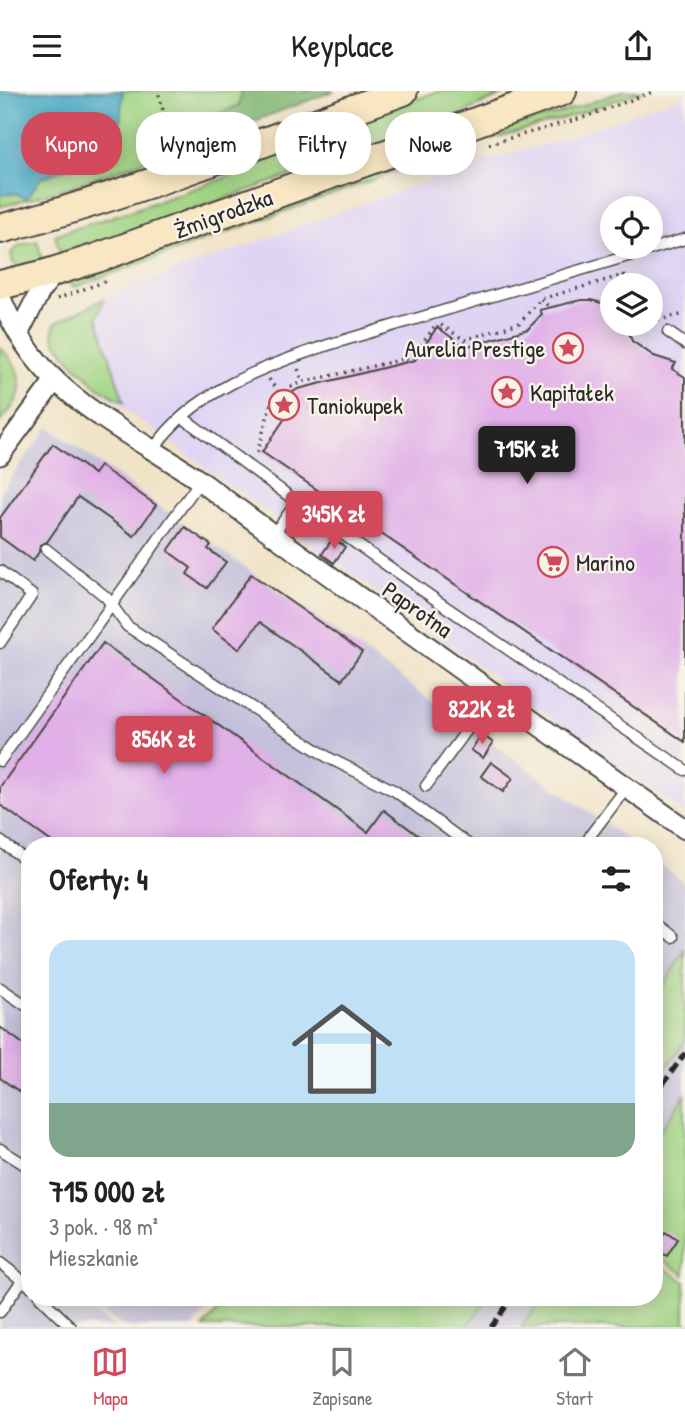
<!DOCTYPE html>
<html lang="pl">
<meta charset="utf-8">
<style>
body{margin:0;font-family:"Patrick Hand",sans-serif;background:#f6f6f6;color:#222;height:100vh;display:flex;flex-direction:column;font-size:26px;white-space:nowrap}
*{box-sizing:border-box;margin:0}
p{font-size:23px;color:#767676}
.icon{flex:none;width:38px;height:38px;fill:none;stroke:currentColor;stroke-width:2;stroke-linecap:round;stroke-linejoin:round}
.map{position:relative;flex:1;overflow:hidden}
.details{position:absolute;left:21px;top:746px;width:642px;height:469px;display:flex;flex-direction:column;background:#fff;border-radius:28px;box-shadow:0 4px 18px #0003}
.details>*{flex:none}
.top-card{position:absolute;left:21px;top:21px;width:644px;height:63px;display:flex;gap:14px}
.tools{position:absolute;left:600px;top:105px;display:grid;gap:14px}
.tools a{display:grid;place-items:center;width:63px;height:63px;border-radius:50%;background:#fff;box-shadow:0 4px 18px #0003;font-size:35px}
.price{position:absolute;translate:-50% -60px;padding:0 16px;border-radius:7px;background:#d1495b;color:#fff;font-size:23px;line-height:46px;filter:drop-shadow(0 2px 4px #0008)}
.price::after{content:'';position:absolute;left:50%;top:42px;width:21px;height:16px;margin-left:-10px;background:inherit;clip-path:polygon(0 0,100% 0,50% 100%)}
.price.on{background:#222;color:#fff}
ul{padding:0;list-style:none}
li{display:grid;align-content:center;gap:14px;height:371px;padding:0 28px}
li+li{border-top:2px solid #e0e0e0}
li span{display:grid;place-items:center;height:217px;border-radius:21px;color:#555}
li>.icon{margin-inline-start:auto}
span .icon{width:126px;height:126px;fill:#fffc;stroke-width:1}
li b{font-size:30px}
h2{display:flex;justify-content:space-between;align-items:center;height:84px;padding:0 28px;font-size:30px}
.chip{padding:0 24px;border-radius:28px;background:#fff;box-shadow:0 4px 18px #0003;font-size:24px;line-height:63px}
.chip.on{background:#d1495b;color:#fff}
header{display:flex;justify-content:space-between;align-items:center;height:91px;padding:0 28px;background:#fff;font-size:32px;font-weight:600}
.dock{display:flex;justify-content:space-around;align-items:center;height:98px;border-top:2px solid #e0e0e0;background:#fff;font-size:19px;color:#767676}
.dock a{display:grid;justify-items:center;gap:4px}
.dock .on{color:#d1495b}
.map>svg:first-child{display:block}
.built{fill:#e0d4f4;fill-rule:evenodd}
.industrial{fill:#c4c0db}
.green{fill:#a1d484;stroke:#668058;stroke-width:2}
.forest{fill:#80b672;stroke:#56704e;stroke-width:2}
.water{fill:#49abc8;stroke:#3a6b7a;stroke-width:2}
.building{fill:#e1b0e8}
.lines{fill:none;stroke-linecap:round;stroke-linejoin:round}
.service-casing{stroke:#494743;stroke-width:13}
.minor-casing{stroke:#494743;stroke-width:23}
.secondary-casing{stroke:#494743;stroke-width:32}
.path{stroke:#494743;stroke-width:3.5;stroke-dasharray:2 5;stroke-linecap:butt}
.service{stroke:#fff;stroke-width:10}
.minor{stroke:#fff;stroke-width:19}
.secondary{stroke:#f9e7c3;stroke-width:28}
.rail{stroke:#2b2b2b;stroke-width:5;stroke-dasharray:10 5;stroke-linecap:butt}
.labels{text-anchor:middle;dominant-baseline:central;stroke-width:5;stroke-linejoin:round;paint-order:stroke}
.street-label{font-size:24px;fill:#2b2b2b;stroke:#f7f3e8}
.poi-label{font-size:24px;fill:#2b2b2b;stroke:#f7f3e8;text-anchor:start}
</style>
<header><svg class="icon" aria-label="menu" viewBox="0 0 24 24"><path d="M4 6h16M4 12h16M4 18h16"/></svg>Keyplace<svg class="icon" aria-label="share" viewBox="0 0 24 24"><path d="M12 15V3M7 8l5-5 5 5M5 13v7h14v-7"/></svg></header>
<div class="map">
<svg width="685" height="1236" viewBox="0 0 685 1236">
<rect width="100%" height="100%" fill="#f7f3e8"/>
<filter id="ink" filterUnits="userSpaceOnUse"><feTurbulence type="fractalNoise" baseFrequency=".0143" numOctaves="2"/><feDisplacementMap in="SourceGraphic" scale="14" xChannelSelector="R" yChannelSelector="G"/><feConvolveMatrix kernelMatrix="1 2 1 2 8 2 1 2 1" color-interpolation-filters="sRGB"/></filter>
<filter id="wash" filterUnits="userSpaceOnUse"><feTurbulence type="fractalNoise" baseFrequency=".00686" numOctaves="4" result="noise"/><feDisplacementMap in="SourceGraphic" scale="28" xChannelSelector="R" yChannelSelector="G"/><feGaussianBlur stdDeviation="1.57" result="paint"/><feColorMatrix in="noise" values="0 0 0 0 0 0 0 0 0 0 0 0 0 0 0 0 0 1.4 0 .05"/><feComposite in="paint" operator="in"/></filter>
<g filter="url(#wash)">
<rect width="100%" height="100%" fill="#f1e3c8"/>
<path class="built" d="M685,4v718l-237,-169 -330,-240 -19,-15 -28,-27 -10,-13 -8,-14v-5l6,-9 42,-23 362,-130 27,-9 71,-19zM612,117h39v39h-39zM612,194h39v39h-39z"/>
<g class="industrial">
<polygon points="48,336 635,754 30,754 30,1206 72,1206 114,1236 0,1236 0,402"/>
<polygon points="654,769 685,792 685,1004 655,1048"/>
<polygon points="78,1206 218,1206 193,1236 124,1236"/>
<polygon points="489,1206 544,1206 521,1236 467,1236"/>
</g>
<g class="green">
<path d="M0,0h242l-3,14c-29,12 -58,23 -85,41l-2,12 -83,29 -69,20z"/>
<polygon points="439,0 510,0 448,29 61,165 55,144 130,120 219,89 273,68 342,35"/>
<polygon points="623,0 642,0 565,27 469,54 75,196 70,193 69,190 479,43 559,23"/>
<polygon points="37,150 43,171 18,176 13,172 11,162 19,155"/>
<polygon points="104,208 97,226 124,311 99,297 72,271 55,250 53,244 54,234 59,230"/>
<path d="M0,257c14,12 26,33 17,51 -4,8 -11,16 -17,23z"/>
<polygon points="685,859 685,950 655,993 655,909"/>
<polygon points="685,1004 685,1184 655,1163 655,1048"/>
<polygon points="655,1170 685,1191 685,1236 521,1236 544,1206 654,1206"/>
<polygon points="229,1206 489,1206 467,1236 204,1236"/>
</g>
<polygon class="forest" points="242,0 334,0 160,65 162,49 187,36 239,15"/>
<polygon class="water" points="0,0 123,0 118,58 41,87 26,108 18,103 0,103"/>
<g id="blocks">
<g class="building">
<polygon points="581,209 591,209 605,213 612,218 612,233 626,233 632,250 654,265 676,272 672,278 685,286 685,651 262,361 290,320 279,313 286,305 298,298 415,269 437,236 465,256 528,238 542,223 540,219"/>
<polygon points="53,353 94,383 100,375 156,414 134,445 78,406 47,451 40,454 39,461 33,470 0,446 0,427"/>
<polygon points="185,436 211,454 208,458 226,471 207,497 187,483 191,477 168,460"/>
<polygon points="333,447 345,456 334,472 322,463"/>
<polygon points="251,483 362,561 342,589 260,531 239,558 212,538"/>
<polygon points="103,552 368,741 384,719 431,754 56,754 0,714 0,696"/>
<polygon points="482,643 493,652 483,667 471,659"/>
<polygon points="491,671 513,687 503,701 481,685"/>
<polygon points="0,936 30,958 30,1008 0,987"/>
<polygon points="666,1140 678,1148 667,1165 654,1157"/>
</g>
</g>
</g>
<g filter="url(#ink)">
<use href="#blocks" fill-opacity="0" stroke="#494743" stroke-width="2"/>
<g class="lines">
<g class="service-casing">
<g id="service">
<polyline points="668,241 685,253"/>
<polyline points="182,326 297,411 446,516 685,679"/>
<path d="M153,359c38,-58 112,-84 175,-105l357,-106"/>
<polyline points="273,444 297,411"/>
<polyline points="46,458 106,506 127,535 329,667 395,700 469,754"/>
<polyline points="0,480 32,504 0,552"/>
<polyline points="0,670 200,390"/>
<polyline points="426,695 494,602"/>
<polyline points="0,750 30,772"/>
<polyline points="585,754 592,742 627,696"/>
<polyline points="654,831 673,846"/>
<polyline points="0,897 30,917"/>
<polyline points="0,1058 30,1077"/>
<polyline points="0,1172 30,1195"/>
<polyline points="40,1206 71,1236"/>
<polyline points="0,1221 23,1188"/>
</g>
</g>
<g class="minor-casing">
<g id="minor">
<path d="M0,205c12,30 31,61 55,84 45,43 102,69 152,106 157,117 318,229 478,343"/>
<polyline points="19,241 42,197 57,180"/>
<polyline points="0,364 55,289"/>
</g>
</g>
<g class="secondary-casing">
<g id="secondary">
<path d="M0,138c137,-36 270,-90 403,-138"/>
<polyline points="0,194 46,183 97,167 562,0"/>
</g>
</g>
<g class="path">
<polyline points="489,53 585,26 655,0"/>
<polyline points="156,67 164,23 158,0"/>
<polyline points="624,183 627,194"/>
<polyline points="57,208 106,190"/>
<polyline points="541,208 549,216"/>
<polyline points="651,230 685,223"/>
<polyline points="638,233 640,233"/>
<polyline points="441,234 465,249 519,232 541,208 624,184"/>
<polyline points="298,278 303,291"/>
<polyline points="269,288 280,304"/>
<polyline points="257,362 271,313 289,297 303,291 413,266 434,236"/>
<polyline points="314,404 317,406 320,401"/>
</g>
<use href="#service" class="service"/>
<use href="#minor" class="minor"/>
<use href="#secondary" class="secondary"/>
<g class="rail">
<polyline points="654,1006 685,962"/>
<polyline points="491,1236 513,1206"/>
</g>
</g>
</g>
<defs>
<g id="sight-ring" transform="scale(1.575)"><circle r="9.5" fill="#f7f3e8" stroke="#d1495b" stroke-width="1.5"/><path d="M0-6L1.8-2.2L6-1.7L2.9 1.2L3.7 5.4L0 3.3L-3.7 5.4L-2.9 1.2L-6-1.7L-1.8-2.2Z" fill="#d1495b"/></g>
<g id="supermarket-ring" transform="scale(1.575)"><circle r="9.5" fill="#f7f3e8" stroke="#d1495b" stroke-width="1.5"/><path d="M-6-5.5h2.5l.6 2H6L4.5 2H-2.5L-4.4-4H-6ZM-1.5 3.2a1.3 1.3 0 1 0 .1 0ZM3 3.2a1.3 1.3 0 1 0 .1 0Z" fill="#d1495b"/></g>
</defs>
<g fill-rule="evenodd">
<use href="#sight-ring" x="568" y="257"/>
<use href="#sight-ring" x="507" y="301"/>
<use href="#sight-ring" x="284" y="314"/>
<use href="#supermarket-ring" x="553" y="471"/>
</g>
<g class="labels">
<g class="street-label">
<text transform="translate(223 122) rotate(-20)">Żmigrodzka</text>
<text transform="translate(418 518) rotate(35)">Paprotna</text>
</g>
<g class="poi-label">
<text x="545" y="257" text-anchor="end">Aurelia Prestige</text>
<text x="530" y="301">Kapitałek</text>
<text x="307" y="314">Taniokupek</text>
<text x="576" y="471">Marino</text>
</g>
</g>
</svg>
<div class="tools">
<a><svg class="icon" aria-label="locate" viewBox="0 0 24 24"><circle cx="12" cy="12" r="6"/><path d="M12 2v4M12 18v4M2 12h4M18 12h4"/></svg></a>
<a><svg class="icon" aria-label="layers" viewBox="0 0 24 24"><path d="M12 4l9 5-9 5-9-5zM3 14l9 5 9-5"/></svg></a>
</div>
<b class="price on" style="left:527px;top:395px">715K zł</b>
<b class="price" style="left:334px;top:460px">345K zł</b>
<b class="price" style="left:482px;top:655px">822K zł</b>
<b class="price" style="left:164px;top:685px">856K zł</b>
<div class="top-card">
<a class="chip on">Kupno</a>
<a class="chip">Wynajem</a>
<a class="chip">Filtry</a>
<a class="chip">Nowe</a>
</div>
<section class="details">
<h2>Oferty: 4<svg class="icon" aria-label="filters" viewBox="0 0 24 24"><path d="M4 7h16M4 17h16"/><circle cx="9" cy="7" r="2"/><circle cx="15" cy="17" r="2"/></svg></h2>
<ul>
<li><span style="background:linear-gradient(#bfe0f5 75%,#7fa58c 0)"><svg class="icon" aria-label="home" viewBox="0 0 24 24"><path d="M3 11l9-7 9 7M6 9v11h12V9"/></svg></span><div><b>715 000 zł</b><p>3 pok. · 98 m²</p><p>Mieszkanie</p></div></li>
</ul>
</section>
</div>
<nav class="dock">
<a class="on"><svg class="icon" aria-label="map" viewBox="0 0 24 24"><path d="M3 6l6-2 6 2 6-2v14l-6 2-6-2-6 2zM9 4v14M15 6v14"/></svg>Mapa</a>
<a><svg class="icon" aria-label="saved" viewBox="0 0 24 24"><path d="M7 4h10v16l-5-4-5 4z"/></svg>Zapisane</a>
<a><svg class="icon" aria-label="home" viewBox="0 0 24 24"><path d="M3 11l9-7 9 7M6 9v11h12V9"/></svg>Start</a>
</nav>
